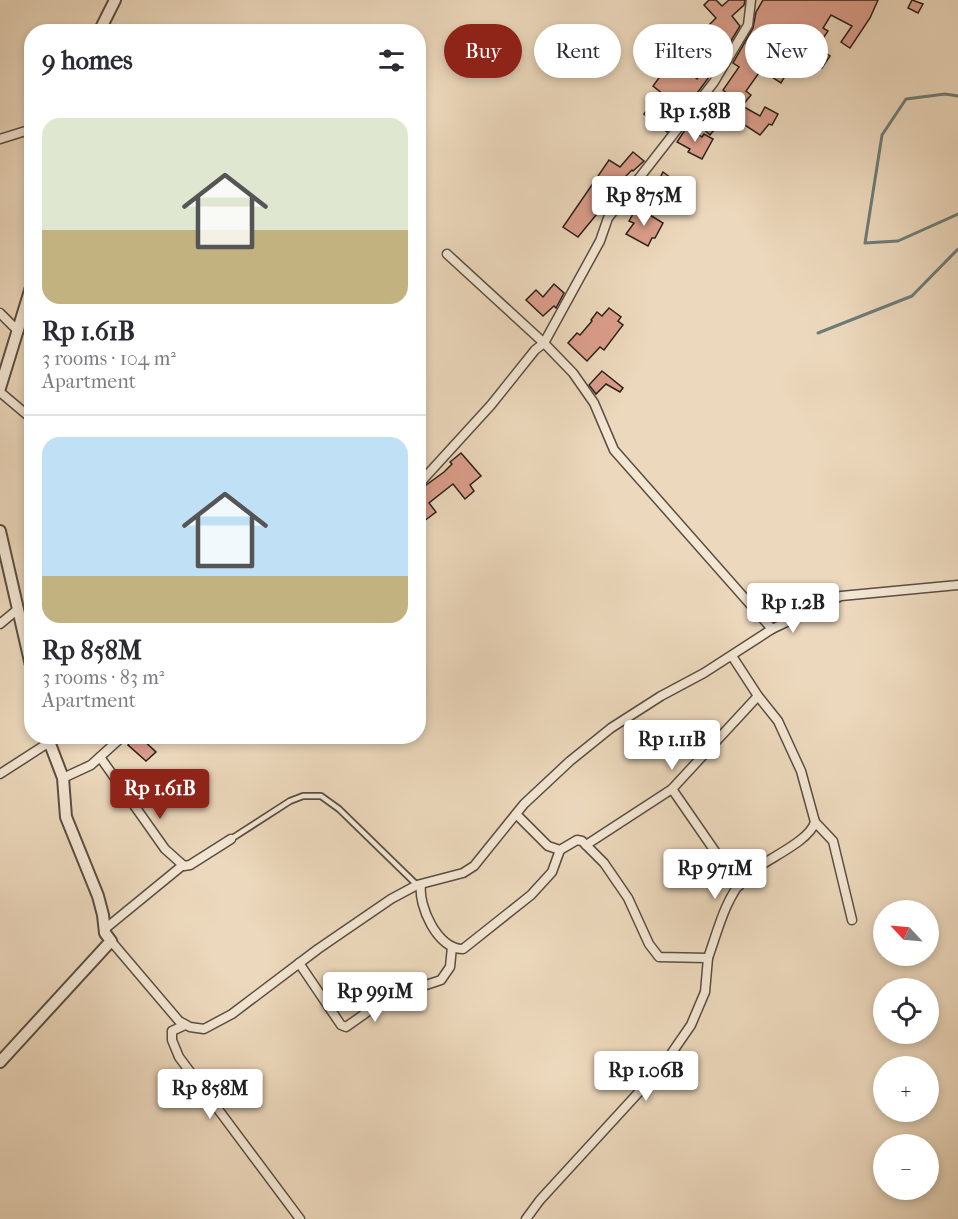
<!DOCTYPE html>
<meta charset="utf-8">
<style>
body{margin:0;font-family:"IM FELL French Canon",serif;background:#f2f2f3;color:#2b2b33;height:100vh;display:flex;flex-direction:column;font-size:22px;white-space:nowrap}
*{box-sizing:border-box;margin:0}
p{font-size:20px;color:#7c7c81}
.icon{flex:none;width:33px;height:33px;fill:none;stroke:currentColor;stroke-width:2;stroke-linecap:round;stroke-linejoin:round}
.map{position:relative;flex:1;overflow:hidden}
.drawer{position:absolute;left:24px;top:24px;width:402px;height:720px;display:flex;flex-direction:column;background:#fff;border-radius:24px;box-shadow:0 3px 9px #0003}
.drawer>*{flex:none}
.top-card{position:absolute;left:444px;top:24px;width:423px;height:54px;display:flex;gap:12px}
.needle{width:39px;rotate:296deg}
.controls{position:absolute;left:873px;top:900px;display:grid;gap:12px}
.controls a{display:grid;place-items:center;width:66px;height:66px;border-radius:50%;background:#fff;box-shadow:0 3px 9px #0003;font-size:30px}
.price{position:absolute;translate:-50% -51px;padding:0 14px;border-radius:6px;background:#fff;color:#222;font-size:20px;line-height:39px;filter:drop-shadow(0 2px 3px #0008)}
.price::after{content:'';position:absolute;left:50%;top:36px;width:18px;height:14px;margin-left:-9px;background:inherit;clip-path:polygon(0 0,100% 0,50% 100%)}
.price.active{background:#8f2418;color:#fff}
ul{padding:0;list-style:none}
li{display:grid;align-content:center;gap:12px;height:318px;padding:0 18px}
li+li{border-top:2px solid #e1e1e2}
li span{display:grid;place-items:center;height:186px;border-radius:18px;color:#555}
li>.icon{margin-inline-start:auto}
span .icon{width:108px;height:108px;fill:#fffc;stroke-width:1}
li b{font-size:26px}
h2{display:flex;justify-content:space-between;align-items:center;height:72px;padding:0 18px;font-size:26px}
.pill{padding:0 21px;border-radius:27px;background:#fff;box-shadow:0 3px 9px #0003;font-size:21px;line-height:54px}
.pill.active{background:#8f2418;color:#fff}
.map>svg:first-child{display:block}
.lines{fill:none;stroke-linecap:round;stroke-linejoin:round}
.stream{stroke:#6d7c78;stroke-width:3}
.building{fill:#dc9e8c;stroke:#2a2019;stroke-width:1.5}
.service-casing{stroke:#5a4e42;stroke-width:8}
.minor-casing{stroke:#5a4e42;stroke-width:11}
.tertiary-casing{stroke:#5a4e42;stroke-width:14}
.service{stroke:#f3e6d3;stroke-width:4.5}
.minor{stroke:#f3e6d3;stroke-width:8}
.tertiary{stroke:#f3e6d3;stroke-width:10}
</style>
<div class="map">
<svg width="958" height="1219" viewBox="0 0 958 1219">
<rect width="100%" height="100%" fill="#ecd8bc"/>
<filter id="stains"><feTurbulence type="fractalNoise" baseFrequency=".00333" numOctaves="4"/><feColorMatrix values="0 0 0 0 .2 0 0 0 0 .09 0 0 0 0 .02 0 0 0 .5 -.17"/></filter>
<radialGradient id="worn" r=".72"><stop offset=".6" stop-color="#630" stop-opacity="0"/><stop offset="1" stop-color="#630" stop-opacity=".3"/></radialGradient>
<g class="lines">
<g class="stream">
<polyline points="958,96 945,94 906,99 882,135 865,243 898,241 958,214"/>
<polyline points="818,333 912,296 958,249"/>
</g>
</g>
<g class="building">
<polygon points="709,0 716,0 722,6 729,0 745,0 744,5 732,16 740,26 717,64 709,56 713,52 698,36 716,18 704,5"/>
<polygon points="763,0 878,0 870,18 850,48 841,42 852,26 831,15 823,28 828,31 817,47 830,56 822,68 808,59 802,68 800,67 796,75 788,71 781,83 761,70 746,91 751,95 742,106 723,90 739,67 733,63 753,28 756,12"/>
<polygon points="912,0 923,4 918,13 908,8"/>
<polygon points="669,46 679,55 675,60 697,79 706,68 712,73 692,100 686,95 677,105 653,86 667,67 658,58"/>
<polygon points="651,104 676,120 667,132 644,114"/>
<polygon points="744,107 760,116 765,107 778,114 772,125 769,124 760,135 737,120"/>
<polygon points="700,110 718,125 710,135 693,120"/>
<polygon points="687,127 702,137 704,134 713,139 702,159 688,152 690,149 677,142"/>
<polygon points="633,152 644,161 633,171 632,170 613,189 601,209 578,237 563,227 609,160 620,167"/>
<polygon points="663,172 679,184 675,190 659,180"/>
<polygon points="637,207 663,223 655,238 652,238 648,246 626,234 634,223 629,221"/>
<polygon points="554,284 564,293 556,308 554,306 543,316 526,300 536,290 543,297"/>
<polygon points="609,308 621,317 618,321 623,325 604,350 600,347 587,361 568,343 577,333 580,335 592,321 591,320 597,312 602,316"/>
<polygon points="602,371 623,388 620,392 606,384 596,394 589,385"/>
<polygon points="461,453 481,476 470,485 474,491 465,499 453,484 429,503 436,512 424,521 418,514 418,491 444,472 452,464 450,462"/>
<polygon points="134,736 139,736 156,752 146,761 128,745"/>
</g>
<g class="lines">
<g class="service-casing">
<polyline id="service" points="231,839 290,801 303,796 321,796 339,809 417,885"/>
</g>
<g class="minor-casing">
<g id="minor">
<polyline points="0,139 32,129"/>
<polyline points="447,254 544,343 600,241 608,218 714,82 748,25 751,0"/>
<polyline points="0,313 18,331"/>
<polyline points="0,392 32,419"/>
<polyline points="0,624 18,609"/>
<polyline points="772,629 841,596 958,585"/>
<polyline points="100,757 165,849 184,866 190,865 231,839"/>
<polyline points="0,774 48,743"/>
<polyline points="63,778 91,765 123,736"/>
<polyline points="672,789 739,886"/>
<path d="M516,814l32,32 12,4 17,-10 5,1 22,22 24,35 21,46 10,13 49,1c10,-28 17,-59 37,-81 16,-16 64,-34 70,-55l-14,-51 -23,-50 -20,-25 -26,-40"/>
<polyline points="815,822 833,841 852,920"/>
<polyline points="586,845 672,789 758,696"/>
<path d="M421,885c-3,21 17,65 42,64l68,-54 21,-23 8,-22"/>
<polyline points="106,928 183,865"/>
<polyline points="111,941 179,1021 190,1027 204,1029 232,1014 318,949 391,899 417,885 463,873 474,866 524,804 570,761 611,728 661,696 704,673 772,629 614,450 594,403 573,373 544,343 535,350 491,405 418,485"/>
<polyline points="299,963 341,1025 346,1027 387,998 441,980 450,967 452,947"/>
<polyline points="185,1025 172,1031 172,1040 179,1057 300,1219"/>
<polyline points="526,1219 540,1200 662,1067 691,1025 705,992 708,958"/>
</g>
</g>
<g class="tertiary-casing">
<g id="tertiary">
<polyline points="99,32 115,0"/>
<polyline points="0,388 32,284"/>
<polyline points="0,531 32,670"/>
<polyline points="0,1062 111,941 105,933 103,915 98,896 66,817 63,778 47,736"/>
</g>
</g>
<use href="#service" class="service"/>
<use href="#minor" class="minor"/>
<use href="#tertiary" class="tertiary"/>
</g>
<rect width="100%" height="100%" filter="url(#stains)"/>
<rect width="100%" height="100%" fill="url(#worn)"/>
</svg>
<div class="controls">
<a><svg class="needle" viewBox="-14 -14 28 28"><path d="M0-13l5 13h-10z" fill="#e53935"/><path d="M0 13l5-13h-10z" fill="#7c7c81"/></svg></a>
<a><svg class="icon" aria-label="locate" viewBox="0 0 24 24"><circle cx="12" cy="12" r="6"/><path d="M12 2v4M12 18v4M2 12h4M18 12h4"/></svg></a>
<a>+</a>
<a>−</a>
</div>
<b class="price" style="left:695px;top:143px">Rp 1.58B</b>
<b class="price" style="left:644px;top:227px">Rp 875M</b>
<b class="price" style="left:793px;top:634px">Rp 1.2B</b>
<b class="price" style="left:672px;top:771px">Rp 1.11B</b>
<b class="price active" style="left:160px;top:820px">Rp 1.61B</b>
<b class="price" style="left:715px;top:900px">Rp 971M</b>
<b class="price" style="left:375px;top:1023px">Rp 991M</b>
<b class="price" style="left:646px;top:1102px">Rp 1.06B</b>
<b class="price" style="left:210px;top:1120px">Rp 858M</b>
<div class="top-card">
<a class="pill active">Buy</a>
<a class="pill">Rent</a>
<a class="pill">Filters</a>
<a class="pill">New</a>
</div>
<section class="drawer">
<h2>9 homes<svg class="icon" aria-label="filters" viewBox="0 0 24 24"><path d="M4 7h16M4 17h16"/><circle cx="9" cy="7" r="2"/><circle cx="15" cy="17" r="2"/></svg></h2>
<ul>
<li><span style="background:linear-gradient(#dfe7d0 60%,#c2b280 0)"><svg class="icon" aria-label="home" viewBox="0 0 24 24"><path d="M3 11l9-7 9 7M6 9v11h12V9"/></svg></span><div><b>Rp 1.61B</b><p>3 rooms · 104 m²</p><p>Apartment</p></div></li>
<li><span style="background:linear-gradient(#bfe0f5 75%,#c2b280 0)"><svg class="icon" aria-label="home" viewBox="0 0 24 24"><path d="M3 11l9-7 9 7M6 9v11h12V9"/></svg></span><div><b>Rp 858M</b><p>3 rooms · 83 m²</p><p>Apartment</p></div></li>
</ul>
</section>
</div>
